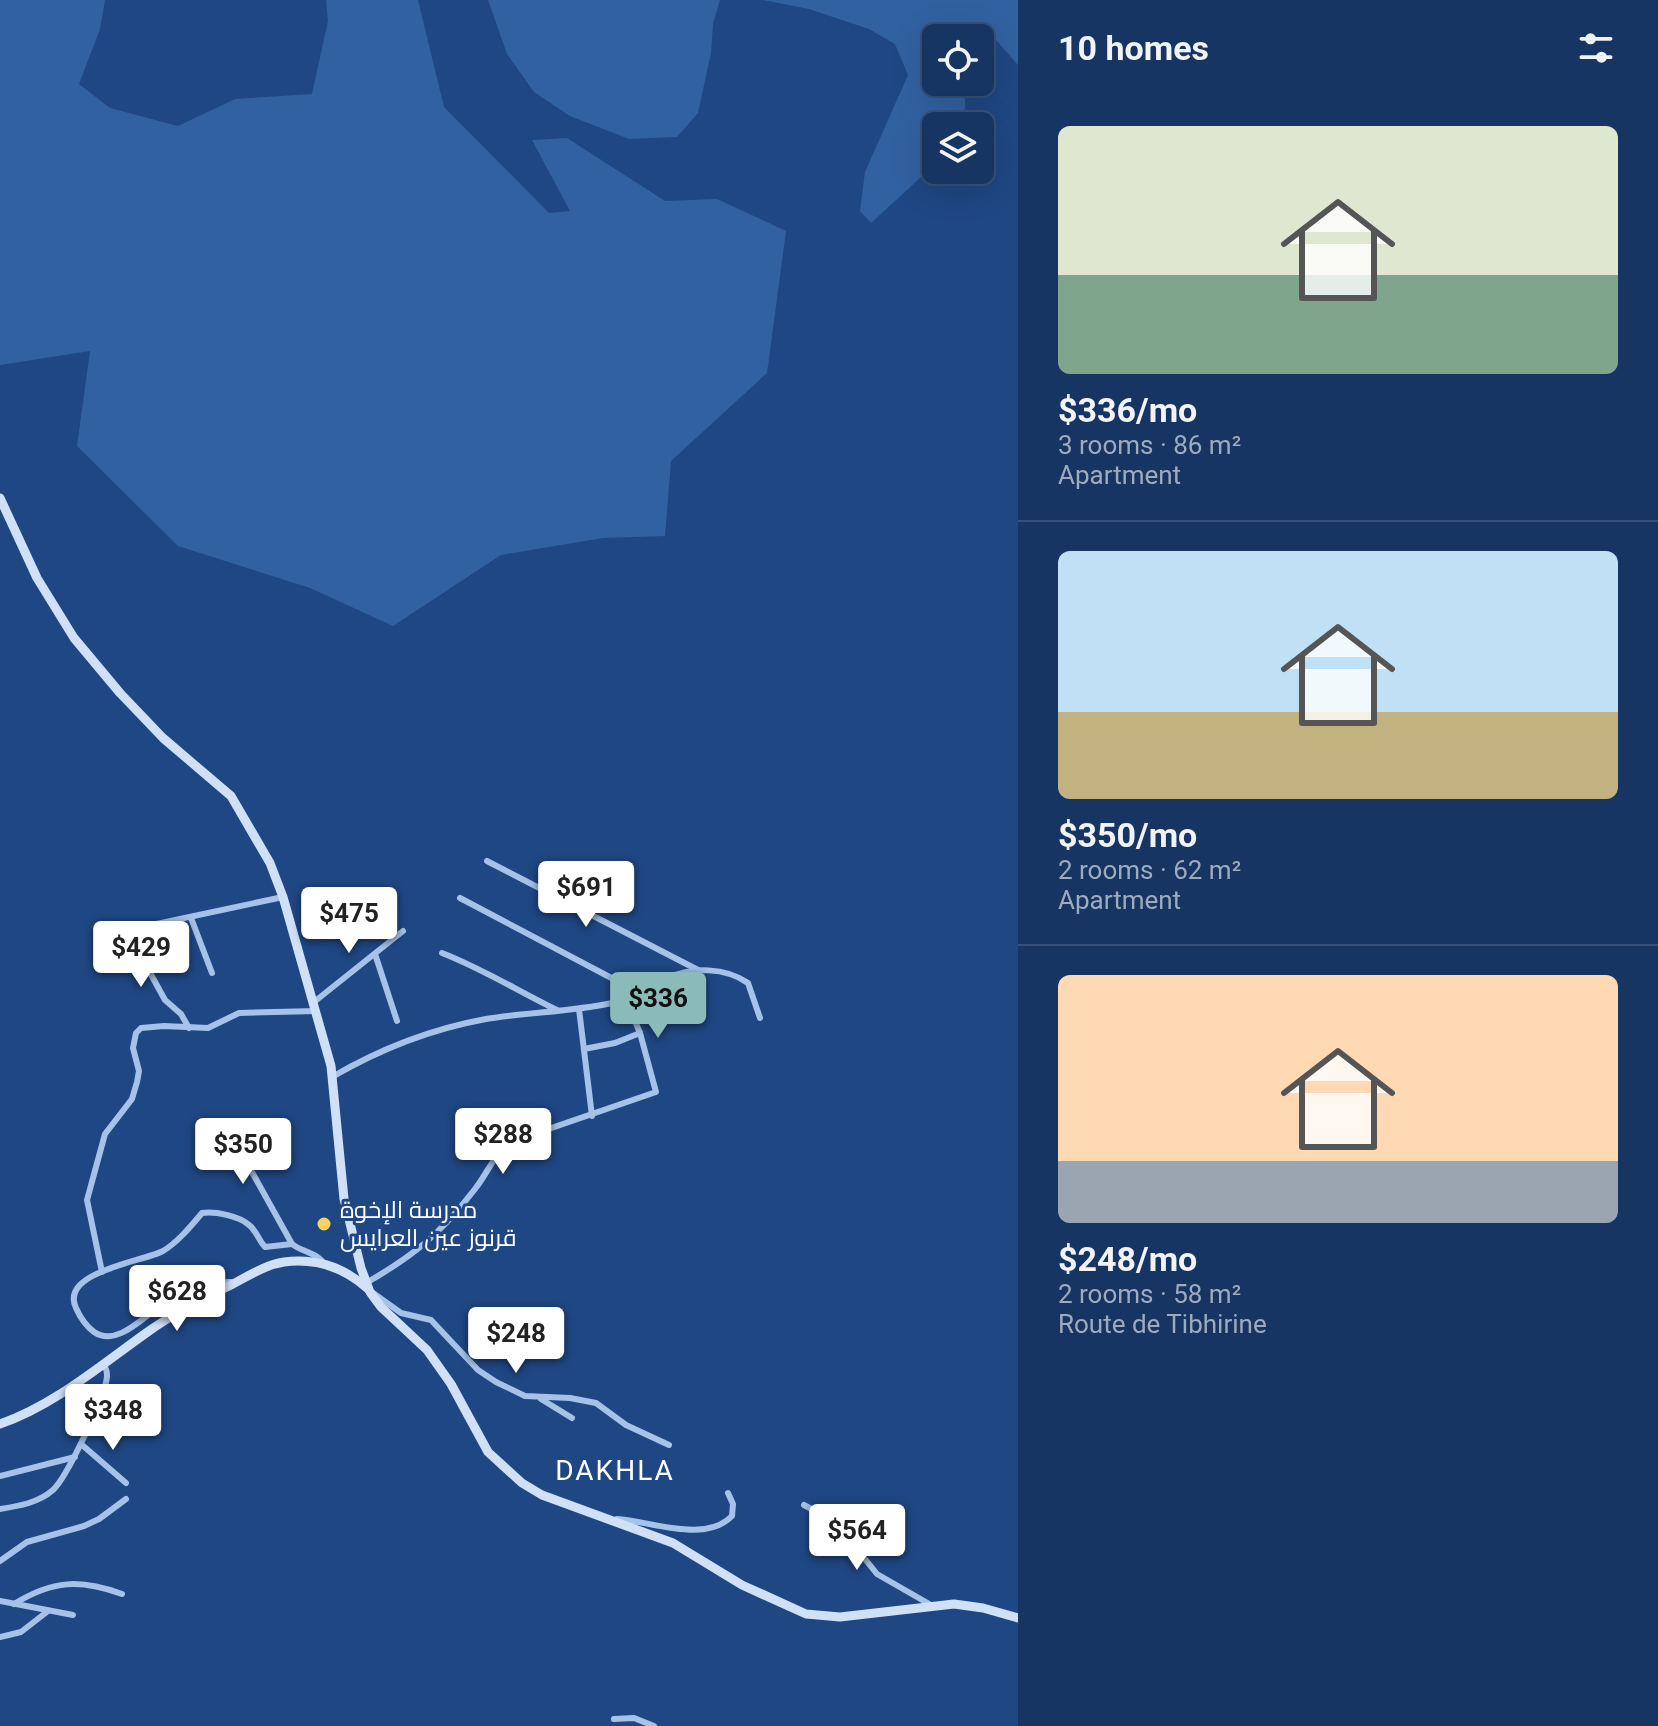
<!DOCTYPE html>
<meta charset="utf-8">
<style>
body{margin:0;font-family:Roboto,Cairo,sans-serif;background:#203d68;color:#f1f3f6;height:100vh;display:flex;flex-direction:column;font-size:30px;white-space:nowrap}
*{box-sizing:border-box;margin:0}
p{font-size:26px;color:#9eabbe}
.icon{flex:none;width:44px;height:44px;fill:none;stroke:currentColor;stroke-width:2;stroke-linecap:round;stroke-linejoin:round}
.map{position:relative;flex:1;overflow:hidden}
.details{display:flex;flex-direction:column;background:#173562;width:640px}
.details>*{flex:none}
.buttons{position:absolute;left:922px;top:24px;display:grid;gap:16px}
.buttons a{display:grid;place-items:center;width:72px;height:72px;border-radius:12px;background:#173562;box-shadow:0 8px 32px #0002,0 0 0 2px #365077;font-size:40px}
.price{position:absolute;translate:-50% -68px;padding:0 18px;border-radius:8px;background:#fff;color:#222;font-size:26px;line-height:52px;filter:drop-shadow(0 2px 4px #0008)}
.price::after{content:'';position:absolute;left:50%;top:48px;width:24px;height:18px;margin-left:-12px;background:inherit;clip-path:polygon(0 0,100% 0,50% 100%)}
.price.current{background:#8bbbb9;color:#111}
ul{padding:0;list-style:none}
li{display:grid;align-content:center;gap:16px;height:424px;padding:0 40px}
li+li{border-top:2px solid #365077}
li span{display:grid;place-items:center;height:248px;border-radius:12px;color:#555}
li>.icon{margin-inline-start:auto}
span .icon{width:144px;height:144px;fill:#fffc;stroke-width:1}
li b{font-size:34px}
h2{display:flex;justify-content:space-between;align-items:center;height:96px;padding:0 40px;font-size:34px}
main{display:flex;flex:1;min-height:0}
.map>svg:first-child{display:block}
.green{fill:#3261a1}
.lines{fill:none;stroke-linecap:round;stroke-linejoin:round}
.street{stroke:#a5c2e9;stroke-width:6}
.secondary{stroke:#d0e0f7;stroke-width:9}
.poi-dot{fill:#f8d265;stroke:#1f4783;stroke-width:3}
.labels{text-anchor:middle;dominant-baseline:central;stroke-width:6;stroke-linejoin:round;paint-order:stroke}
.poi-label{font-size:24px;fill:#fff;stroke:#1f4783;text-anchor:start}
.quarter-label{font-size:28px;letter-spacing:2px;fill:#fff;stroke:#1f4783}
</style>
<main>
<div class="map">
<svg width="1018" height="1726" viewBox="0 0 1018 1726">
<rect width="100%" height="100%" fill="#1f4783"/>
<g class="green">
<polygon points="0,0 105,0 100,29 79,84 110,108 178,126 235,99 312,94 328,21 326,0 418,0 444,107 549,213 570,211 532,140 567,138 665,201 717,199 786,231 767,373 671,461 665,536 603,538 501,555 393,626 310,588 178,546 77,446 90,351 0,365"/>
<polygon points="488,0 720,0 713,24 711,53 698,113 677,137 629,139 570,116 534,92 507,54"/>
<polygon points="763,0 1018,0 1018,65 981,23 969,38 936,38 936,82 965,82 965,108 958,126 936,126 936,160 920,178 871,223 860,211 865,172 908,75 895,44 869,29 809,9"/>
</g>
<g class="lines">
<g class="street">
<polyline points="487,861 700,971"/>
<polyline points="460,898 619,982 637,995"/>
<polyline points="191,918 212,973"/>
<polyline points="127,931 165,1000 181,1014 189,1028"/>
<polyline points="100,936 283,897"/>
<path d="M442,953c41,16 76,38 115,57"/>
<polyline points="375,954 397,1021"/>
<polyline points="314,1002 403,931"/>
<polyline points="579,1009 592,1116"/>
<polyline points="584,1049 615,1043 640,1033"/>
<path d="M332,1077c48,-28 99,-48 154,-58 41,-7 85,-7 126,-16 21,-4 36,-17 55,-25 26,-11 58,-11 81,5l12,35"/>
<path d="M279,1122l-42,23 55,99c10,8 26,9 32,20"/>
<polyline points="102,1272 87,1200 105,1134 132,1099 137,1082 139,1071 133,1048 136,1033 141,1028 164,1026 208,1028 239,1013 316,1011"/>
<path d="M232,1282c-22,-1 -49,11 -69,22 -18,11 -46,44 -69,28 -8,-6 -14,-15 -18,-24 -17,-36 66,-46 87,-57 15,-9 28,-25 39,-38 13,-2 37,3 47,12 7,5 10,16 16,22l27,-3"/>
<path d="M366,1283c49,-28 75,-50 109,-94 12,-15 19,-34 33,-46l148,-51 -16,-59 -14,-34"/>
<polyline points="373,1293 401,1313 431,1320 478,1370 496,1382 525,1396 570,1398 596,1403 626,1425 669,1445"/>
<polyline points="541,1399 572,1418"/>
<polyline points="81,1444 126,1483"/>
<polyline points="0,1476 75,1457"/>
<polyline points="804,1505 828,1518 841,1529 877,1574 931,1605"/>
<path d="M0,1509c19,-3 38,-6 53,-19 14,-13 53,-95 54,-114 0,-6 -1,-7 -4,-12"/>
<path d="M617,1519c34,2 88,25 115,-3l1,-12 -5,-11"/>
<polyline points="0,1561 27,1542 84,1526 99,1519 126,1499"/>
<polyline points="0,1601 73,1615"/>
<path d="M14,1604c39,-24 66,-25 108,-10"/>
<polyline points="0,1637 21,1632 48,1611"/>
<polyline points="614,1719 634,1718 654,1726"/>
</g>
<g class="secondary">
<polyline points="0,498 37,578 74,638 120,693 163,738 231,796 270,863 283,897 331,1066 344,1199 361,1268 370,1292 381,1307 427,1350 451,1384 488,1452 522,1483 542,1495 673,1543 742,1585 806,1614 840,1617 954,1604 983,1608 1018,1618"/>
<path d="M0,1424c55,-19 102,-60 149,-93 25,-18 53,-32 80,-45 18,-9 35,-21 55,-24 32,-4 61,6 84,27"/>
</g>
</g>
<circle class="poi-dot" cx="324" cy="1224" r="8"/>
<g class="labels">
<g class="poi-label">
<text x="340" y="1210">مدرسة الإخوة<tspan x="340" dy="28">قرنوز عين العرايس</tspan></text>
</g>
<g class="quarter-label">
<text x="615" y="1470">DAKHLA</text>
</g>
</g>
</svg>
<div class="buttons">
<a><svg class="icon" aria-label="locate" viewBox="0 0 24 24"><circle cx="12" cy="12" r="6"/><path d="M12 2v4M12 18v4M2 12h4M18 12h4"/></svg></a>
<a><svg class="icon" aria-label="layers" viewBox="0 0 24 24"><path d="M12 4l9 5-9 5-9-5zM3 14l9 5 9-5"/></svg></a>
</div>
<b class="price" style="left:586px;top:929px">$691</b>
<b class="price" style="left:349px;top:955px">$475</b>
<b class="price" style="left:141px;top:989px">$429</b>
<b class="price current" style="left:658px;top:1040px">$336</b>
<b class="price" style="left:503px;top:1176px">$288</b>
<b class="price" style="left:243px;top:1186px">$350</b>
<b class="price" style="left:177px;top:1333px">$628</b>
<b class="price" style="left:516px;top:1375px">$248</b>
<b class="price" style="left:113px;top:1452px">$348</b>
<b class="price" style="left:857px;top:1572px">$564</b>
</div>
<section class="details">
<h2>10 homes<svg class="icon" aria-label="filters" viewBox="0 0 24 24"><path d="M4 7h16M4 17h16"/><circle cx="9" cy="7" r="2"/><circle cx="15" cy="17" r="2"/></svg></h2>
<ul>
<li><span style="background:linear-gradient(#dfe7d0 60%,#7fa58c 0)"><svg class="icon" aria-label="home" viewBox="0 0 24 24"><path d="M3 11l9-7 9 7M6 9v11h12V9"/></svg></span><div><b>$336/mo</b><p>3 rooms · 86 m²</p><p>Apartment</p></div></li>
<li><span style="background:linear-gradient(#bfe0f5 65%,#c2b280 0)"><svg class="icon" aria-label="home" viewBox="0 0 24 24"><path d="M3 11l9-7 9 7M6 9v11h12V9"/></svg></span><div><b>$350/mo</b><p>2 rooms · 62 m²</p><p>Apartment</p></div></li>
<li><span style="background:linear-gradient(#ffd9b3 75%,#9aa5b1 0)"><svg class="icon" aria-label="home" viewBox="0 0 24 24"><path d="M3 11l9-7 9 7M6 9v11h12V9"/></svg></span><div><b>$248/mo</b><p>2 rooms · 58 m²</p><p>Route de Tibhirine</p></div></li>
</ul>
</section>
</main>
